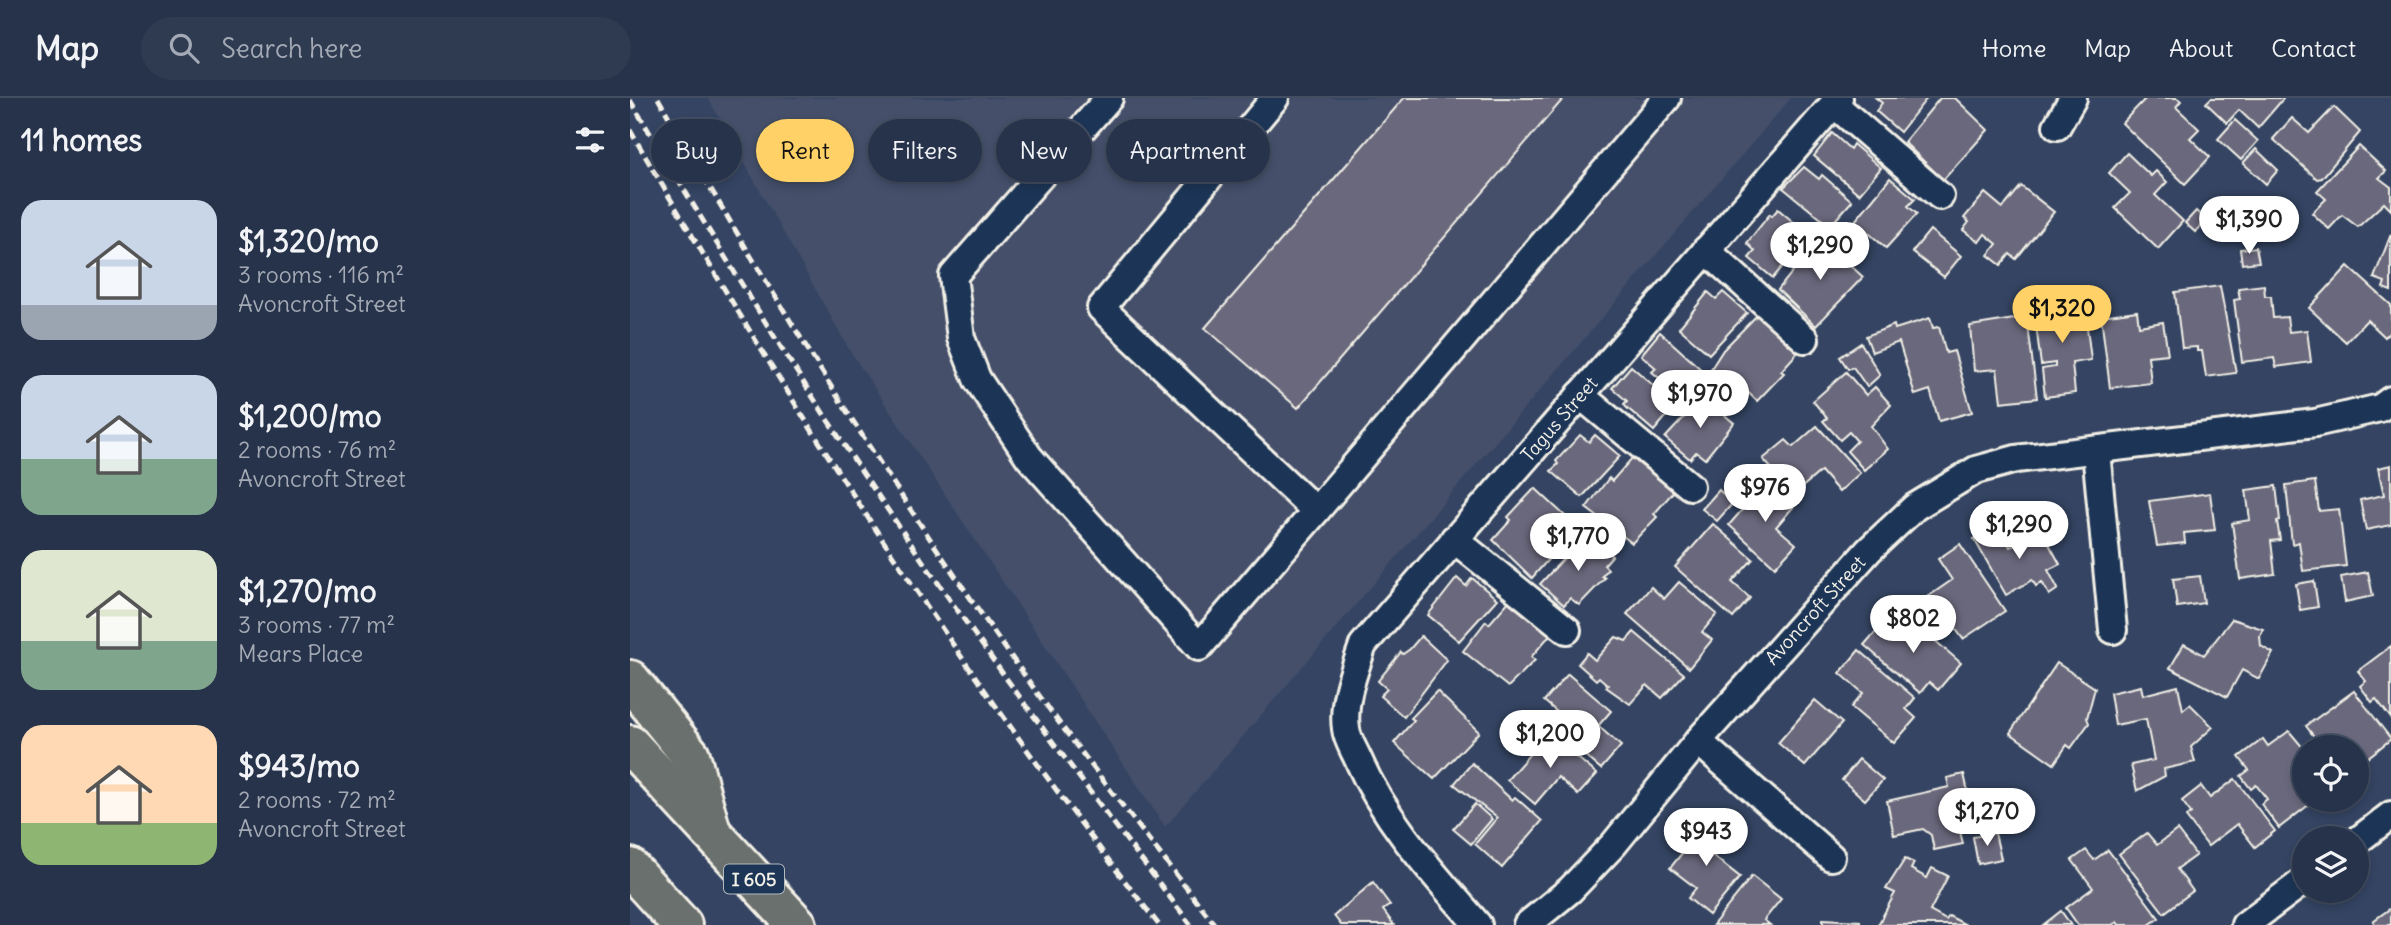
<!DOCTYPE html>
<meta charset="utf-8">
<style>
body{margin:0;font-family:Delius,sans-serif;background:#2f3b51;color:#f1f3f6;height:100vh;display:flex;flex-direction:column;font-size:26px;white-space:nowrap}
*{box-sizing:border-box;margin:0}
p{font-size:23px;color:#a4aab5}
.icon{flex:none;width:38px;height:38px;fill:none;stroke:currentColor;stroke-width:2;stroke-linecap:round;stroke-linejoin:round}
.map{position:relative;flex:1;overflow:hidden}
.panel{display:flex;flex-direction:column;background:#27334a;width:630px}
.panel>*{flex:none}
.banner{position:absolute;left:21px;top:21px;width:665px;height:63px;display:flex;gap:14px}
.buttons{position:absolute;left:1662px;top:637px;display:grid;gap:14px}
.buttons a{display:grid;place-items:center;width:77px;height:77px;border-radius:50%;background:#27334a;box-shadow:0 4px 10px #0003,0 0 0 2px #434e62;font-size:35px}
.price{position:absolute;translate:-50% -60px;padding:0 16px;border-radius:24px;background:#fff;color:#222;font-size:23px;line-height:46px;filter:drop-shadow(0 2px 4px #0008)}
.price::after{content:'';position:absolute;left:50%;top:42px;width:21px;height:16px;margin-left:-10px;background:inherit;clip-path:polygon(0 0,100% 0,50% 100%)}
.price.active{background:#ffd166;color:#111}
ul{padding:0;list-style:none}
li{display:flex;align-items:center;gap:21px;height:175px;padding:0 21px}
li span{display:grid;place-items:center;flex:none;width:196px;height:140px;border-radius:21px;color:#555}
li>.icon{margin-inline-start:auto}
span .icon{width:84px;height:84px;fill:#fffc;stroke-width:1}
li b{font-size:30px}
h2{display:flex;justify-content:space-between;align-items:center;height:84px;padding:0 21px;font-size:30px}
.pill{padding:0 24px;border-radius:32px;background:#27334a;box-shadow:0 4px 10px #0003,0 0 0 2px #434e62;font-size:24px;line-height:63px}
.pill.active{background:#ffd166;color:#111}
header{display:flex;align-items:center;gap:42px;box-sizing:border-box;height:98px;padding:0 35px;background:#27334a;border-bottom:2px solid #434e62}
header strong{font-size:33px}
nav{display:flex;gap:38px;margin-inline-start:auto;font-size:24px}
.search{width:490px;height:63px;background:#2f3b51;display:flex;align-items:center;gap:18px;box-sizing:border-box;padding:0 24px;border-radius:38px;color:#a4aab5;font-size:26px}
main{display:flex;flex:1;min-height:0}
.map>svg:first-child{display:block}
.built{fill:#444f6a}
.building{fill:#6a687b;stroke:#f4f1e8;stroke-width:2}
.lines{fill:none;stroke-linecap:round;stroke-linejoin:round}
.minor-casing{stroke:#f4f1e8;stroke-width:32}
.highway-casing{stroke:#f4f1e8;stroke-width:44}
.minor{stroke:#1d3557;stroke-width:26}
.highway{stroke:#6b706d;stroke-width:38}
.rail{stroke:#f4f1e8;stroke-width:5;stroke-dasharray:10 5;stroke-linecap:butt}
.labels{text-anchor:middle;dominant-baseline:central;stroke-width:6;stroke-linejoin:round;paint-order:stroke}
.shield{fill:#1d3557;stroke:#b4b9bc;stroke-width:2}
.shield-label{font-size:18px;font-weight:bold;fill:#f4f1e8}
.street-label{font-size:19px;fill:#f4f1e8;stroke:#1d3557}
</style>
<header>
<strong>Map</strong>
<div class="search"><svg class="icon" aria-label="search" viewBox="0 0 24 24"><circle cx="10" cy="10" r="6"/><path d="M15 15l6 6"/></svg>Search here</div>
<nav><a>Home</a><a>Map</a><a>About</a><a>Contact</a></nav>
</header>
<main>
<section class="panel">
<h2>11 homes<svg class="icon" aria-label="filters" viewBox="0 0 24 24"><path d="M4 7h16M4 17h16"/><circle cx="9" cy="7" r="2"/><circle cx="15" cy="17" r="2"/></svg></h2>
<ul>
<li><span style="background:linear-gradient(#c9d6e8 75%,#9aa5b1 0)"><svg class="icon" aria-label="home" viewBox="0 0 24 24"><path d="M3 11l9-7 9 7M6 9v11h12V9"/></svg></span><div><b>$1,320/mo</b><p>3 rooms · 116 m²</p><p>Avoncroft Street</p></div></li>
<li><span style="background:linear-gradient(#c9d6e8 60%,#7fa58c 0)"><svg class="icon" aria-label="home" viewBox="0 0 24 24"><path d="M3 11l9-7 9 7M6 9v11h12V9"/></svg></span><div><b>$1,200/mo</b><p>2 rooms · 76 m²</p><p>Avoncroft Street</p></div></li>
<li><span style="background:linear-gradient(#dfe7d0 65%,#7fa58c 0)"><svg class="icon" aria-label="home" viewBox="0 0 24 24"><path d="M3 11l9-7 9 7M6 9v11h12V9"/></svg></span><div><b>$1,270/mo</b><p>3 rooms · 77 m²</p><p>Mears Place</p></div></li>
<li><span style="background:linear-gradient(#ffd9b3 70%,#8fb573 0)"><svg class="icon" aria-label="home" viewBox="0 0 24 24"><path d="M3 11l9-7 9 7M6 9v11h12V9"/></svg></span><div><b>$943/mo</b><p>2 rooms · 72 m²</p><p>Avoncroft Street</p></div></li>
</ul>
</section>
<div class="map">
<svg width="1761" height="827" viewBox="0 0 1761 827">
<rect width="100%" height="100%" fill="#344462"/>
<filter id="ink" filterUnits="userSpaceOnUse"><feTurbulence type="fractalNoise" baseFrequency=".0143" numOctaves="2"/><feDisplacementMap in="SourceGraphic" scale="14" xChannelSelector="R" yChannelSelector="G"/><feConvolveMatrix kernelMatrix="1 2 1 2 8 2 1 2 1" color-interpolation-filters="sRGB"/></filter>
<g filter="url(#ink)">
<polygon class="built" points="78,0 1161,0 535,729 220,253"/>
<g class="building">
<polygon points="774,0 934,0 668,310 575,230"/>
<polygon points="1246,0 1297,0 1270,34 1246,13 1252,5"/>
<polygon points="1310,0 1325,0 1358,32 1313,82 1274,44"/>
<polygon points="1516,0 1547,0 1551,3 1546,9 1569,31 1560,40 1580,59 1555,86 1492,25"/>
<polygon points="1581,0 1652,0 1653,1 1628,30 1609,12 1597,25 1576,5"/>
<polygon points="1704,9 1730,34 1692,80 1687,81 1643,41 1662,20 1679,35"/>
<polygon points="1605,22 1628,43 1611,62 1588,41"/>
<polygon points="1202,35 1220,51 1223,46 1251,70 1229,96 1184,58"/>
<polygon points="1729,48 1756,73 1749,80 1761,89 1761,112 1754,105 1728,129 1712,117 1699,131 1682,115 1696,101 1687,93"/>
<polygon points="1626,51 1648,72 1636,86 1613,65"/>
<polygon points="1497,55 1521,78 1526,73 1537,84 1525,97 1553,123 1528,151 1485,110 1500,95 1479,75"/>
<polygon points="1174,69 1189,81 1192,77 1222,103 1200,128 1153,90"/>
<polygon points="1260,80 1285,101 1278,108 1287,116 1256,150 1225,123"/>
<polygon points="1391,88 1424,114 1386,161 1380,156 1371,167 1358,157 1367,146 1355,136 1349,144 1333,132 1339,124 1334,120 1355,95 1373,110"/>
<polygon points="1148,111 1179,137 1143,180 1119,160 1125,153 1117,145 1140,116 1142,118"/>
<polygon points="1566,113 1576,122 1565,134 1555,125"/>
<polygon points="1300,132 1331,158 1314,179 1282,154"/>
<polygon points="1761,136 1761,193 1753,190 1755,184 1744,180"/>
<polygon points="1190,139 1233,179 1186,228 1148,192"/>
<polygon points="1626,149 1629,164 1612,166 1610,151"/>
<polygon points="1718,168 1761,207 1761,233 1755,239 1737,222 1716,244 1679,210"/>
<polygon points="1634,187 1635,198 1641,198 1643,220 1657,219 1659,234 1677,232 1681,264 1646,269 1644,260 1612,264 1604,202 1610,201 1608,190"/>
<polygon points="1590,188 1606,275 1576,279 1572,253 1567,253 1567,249 1552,250 1545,194"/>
<polygon points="1078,194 1086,201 1093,194 1117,215 1079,256 1049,230"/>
<polygon points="1454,205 1461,262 1442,265 1445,295 1415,299 1412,271 1425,269 1425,265 1411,267 1404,211"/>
<polygon points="1135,209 1176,245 1151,273 1154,275 1127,303 1108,285 1103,284 1095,293 1077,277 1093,252"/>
<polygon points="1507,213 1509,228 1533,224 1538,256 1518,258 1521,285 1480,290 1471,218"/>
<polygon points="1397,219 1407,300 1371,304 1367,271 1344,273 1340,228"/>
<polygon points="1300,220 1303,230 1309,229 1316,255 1324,253 1342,314 1309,323 1300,292 1285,297 1269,244 1242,254 1236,238 1264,227 1265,231"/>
<polygon points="1030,234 1074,274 1052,299 1022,274 1026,270 1011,257"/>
<polygon points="1231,245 1250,277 1237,289 1223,269 1218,271 1210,259"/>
<polygon points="1001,268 1046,307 1024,333 996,309 994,306 997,303 982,290"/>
<polygon points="1216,274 1236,297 1245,289 1261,307 1241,328 1258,351 1234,372 1217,353 1227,343 1219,334 1210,342 1193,323 1197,320 1183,303"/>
<polygon points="1073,299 1104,325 1075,361 1066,354 1060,361 1035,340"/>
<polygon points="1187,328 1230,375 1209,394 1191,373 1164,396 1133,361 1156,342 1163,349"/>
<polygon points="950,337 959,344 965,337 990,358 952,399 921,373 928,366 926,363"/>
<polygon points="1002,360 1044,393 1024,416 1027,419 1002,445 956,410 979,380 982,383"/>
<polygon points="1761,367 1761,427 1736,432 1730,402 1754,397 1748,370"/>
<polygon points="1685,383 1689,413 1709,411 1716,468 1673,473 1669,444 1662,446 1656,387"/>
<polygon points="1136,384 1164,408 1146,429 1166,446 1145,469 1099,427"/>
<polygon points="1646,388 1650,422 1647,423 1650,442 1641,443 1645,476 1610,481 1602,425 1620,422 1616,392"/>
<polygon points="905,390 948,430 924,460 922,457 902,480 863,442 881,422 878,419"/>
<polygon points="1089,392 1103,405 1087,423 1072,411"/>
<polygon points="1580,395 1585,432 1554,435 1555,445 1527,448 1519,403"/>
<polygon points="1083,426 1123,461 1102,484 1120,500 1103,520 1045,469"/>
<polygon points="1369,428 1380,449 1413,435 1430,466 1418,472 1428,491 1419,497 1412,484 1406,488 1402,482 1376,497 1344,441"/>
<polygon points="961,440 982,458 974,467 978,471 972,478 975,480 949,507 940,500 934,507 910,486 948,445 954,450"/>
<polygon points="1330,446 1375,513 1333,541 1322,526 1317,530 1296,500 1322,482 1308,461"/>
<polygon points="1738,474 1743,498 1715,504 1711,479"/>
<polygon points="1570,478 1574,505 1547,509 1543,481"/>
<polygon points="827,480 836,488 842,480 867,501 829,543 798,517"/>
<polygon points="1684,483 1688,509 1670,512 1666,486"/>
<polygon points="1049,484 1087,516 1072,534 1082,542 1059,570 997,516 1021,489 1034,501"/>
<polygon points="879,503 921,536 901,559 905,562 878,589 833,553 856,523 859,526"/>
<polygon points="1280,521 1331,565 1308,592 1299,584 1290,595 1234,547 1256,522 1269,533"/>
<polygon points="1602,521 1633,531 1630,538 1631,548 1643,555 1629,581 1612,572 1597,599 1540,570 1554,546 1574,557"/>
<polygon points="1004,534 1054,576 1032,600 1017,587 1000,606 976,589 978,587 969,579 966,582 948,566 957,555 965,562 986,539 996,543"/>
<polygon points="791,538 817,562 774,619 750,598 757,591 748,583 771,554 773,556 780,551"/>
<polygon points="1761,548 1761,620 1746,601 1742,604 1730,588 1736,583 1728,573"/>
<polygon points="1229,552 1285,600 1276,611 1286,620 1264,645 1221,609 1233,595 1210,575"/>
<polygon points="1427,565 1465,590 1457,620 1459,625 1441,650 1437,647 1424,666 1380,635"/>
<polygon points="938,576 981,613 968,628 991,648 971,671 925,632 934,620 914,603"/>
<polygon points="1511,588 1513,597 1548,588 1553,612 1560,606 1583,629 1561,649 1565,664 1534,671 1535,678 1507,693 1501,667 1524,662 1516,621 1485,627 1480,595"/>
<polygon points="807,593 849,634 804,681 764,645 784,622 781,620"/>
<polygon points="1724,593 1761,641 1732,664 1727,658 1727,649 1721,649 1712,638 1692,649 1676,628"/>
<polygon points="1185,602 1212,625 1175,668 1148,645"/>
<polygon points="1659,633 1675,652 1675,702 1685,702 1649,730 1631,706 1637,701 1626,687 1621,691 1611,678 1619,672 1609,659 1633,641 1638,648"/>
<polygon points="918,635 967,676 948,697 928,679 905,706 877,682"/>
<polygon points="1229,661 1253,682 1235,702 1212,682"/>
<polygon points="842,665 882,702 885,699 912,723 872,770 845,746 867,720 824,686"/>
<polygon points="1334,676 1343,716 1327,720 1333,746 1304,752 1301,737 1293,731 1264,737 1257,703 1319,689 1317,680"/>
<polygon points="1605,681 1645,733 1625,749 1607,726 1578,748 1556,719 1561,715 1552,703 1571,688 1580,700"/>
<polygon points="845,706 862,721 841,746 823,731"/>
<polygon points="1081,719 1100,735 1082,757 1110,779 1079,817 1058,800 1066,790 1040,770"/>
<polygon points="1547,732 1566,757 1547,771 1563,793 1534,815 1489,756 1517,735 1527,747"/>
<polygon points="1365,735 1371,761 1348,766 1343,739"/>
<polygon points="1456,752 1464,762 1478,752 1529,820 1519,827 1489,827 1487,824 1482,827 1448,827 1436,810 1463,790 1442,762"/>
<polygon points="1275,761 1284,765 1281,771 1297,780 1302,770 1318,778 1300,813 1316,822 1319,818 1336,827 1248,827 1265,795 1256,791"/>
<polygon points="1122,778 1151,801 1134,822 1140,827 1083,827"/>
<polygon points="743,784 760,807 753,812 764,827 711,827 704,818"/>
<polygon points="1761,810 1761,827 1746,827 1743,823"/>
<polygon points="1431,813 1441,827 1413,827"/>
<polygon points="1193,821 1230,823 1229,827 1193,827"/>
</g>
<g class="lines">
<g class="minor-casing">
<g id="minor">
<polyline points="479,0 323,178 331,240 347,281 399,359 569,549 686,413"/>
<polyline points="645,0 471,210 686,413 1037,0"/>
<polyline points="1204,6 1310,98"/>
<polyline points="1427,28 1443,0"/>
<polyline points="1076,152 1175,241"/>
<polyline points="950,297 1060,388"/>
<polyline points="1466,353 1483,532"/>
<polyline points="824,441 937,532"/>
<polyline points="1068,643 1201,759"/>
<polyline points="1727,743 1761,717"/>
<path d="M848,827c-45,-52 -92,-102 -120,-166 -4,-9 -11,-20 -12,-30 -4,-28 8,-57 17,-84l476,-547"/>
<polyline points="897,827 940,792 984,746 1068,643 1239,452 1285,409 1346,372 1386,361 1685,325 1750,310 1761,302"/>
<polyline points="1615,827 1675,782"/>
</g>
</g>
<g class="highway-casing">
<g id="highway">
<polyline points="0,582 60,657 80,730"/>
<polyline points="0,647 167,827"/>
<polyline points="0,770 52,827"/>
</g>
</g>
<use href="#minor" class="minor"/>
<use href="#highway" class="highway"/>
<g class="rail">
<path d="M28,0c112,195 231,387 362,571 62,87 130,171 195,256"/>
<path d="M0,2c78,129 156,260 241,385 101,151 210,296 320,440"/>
<path d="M0,32c160,275 332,545 529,795"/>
</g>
</g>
</g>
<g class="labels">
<rect class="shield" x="94" y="766.5" width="60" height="29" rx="5"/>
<g class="shield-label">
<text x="124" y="781">I 605</text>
</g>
<g class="street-label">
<text transform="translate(929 321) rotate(-49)">Tagus Street</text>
<text transform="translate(1185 512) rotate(-48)">Avoncroft Street</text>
</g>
</g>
</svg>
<div class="buttons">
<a><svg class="icon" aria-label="locate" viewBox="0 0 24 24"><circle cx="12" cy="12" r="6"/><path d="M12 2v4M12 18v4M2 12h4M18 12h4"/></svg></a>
<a><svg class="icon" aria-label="layers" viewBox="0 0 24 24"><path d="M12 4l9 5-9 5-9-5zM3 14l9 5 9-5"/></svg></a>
</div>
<b class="price" style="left:1619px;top:158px">$1,390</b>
<b class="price" style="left:1190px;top:184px">$1,290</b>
<b class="price active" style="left:1432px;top:247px">$1,320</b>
<b class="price" style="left:1070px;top:332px">$1,970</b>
<b class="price" style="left:1135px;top:426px">$976</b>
<b class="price" style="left:1389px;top:463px">$1,290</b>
<b class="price" style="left:948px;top:475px">$1,770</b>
<b class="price" style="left:1283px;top:557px">$802</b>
<b class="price" style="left:920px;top:672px">$1,200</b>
<b class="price" style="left:1357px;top:750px">$1,270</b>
<b class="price" style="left:1076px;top:770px">$943</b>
<div class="banner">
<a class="pill">Buy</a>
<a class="pill active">Rent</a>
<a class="pill">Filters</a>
<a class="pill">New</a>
<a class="pill">Apartment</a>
</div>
</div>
</main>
